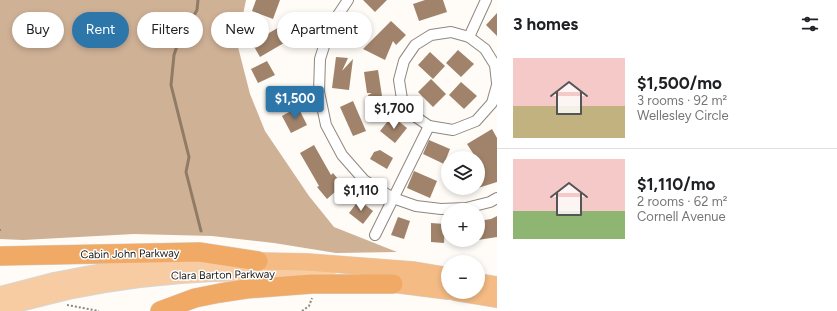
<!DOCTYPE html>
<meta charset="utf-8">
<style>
body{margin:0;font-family:Figtree,sans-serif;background:#f2f2f2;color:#202124;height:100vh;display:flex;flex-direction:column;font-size:15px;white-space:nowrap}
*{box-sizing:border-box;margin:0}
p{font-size:13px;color:#757577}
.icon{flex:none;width:22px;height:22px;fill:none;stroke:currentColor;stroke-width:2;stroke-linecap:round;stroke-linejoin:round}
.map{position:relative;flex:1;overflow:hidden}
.details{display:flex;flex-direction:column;background:#fff;width:340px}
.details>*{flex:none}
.top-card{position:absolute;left:12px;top:12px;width:380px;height:36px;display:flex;gap:8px}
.tools{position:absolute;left:441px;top:151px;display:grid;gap:8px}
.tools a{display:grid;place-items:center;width:44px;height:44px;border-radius:50%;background:#fff;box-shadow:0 2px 6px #0003;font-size:20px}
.price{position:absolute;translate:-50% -34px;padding:0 9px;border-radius:4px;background:#fff;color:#222;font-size:13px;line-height:26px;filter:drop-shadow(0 1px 2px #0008)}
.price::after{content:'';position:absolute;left:50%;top:24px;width:12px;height:9px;margin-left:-6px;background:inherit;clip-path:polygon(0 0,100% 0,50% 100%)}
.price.current{background:#2d76aa;color:#fff}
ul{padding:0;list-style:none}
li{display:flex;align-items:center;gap:12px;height:100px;padding:0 16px}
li+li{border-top:1px solid #e0e0e0}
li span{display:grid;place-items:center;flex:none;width:112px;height:80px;border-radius:0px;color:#555}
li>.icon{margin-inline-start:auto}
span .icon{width:48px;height:48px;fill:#fffc;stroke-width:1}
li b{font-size:17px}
h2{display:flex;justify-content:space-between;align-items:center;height:48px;padding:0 16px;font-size:17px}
.tag{padding:0 14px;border-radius:18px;background:#fff;box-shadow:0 2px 6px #0003;font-size:14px;line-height:36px}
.tag.current{background:#2d76aa;color:#fff}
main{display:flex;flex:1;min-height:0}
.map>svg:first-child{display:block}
.forest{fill:#cfb196}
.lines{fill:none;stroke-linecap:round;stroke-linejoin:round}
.stream{stroke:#907b67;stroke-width:3}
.building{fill:#a0836a}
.minor-casing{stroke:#908780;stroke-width:12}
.primary-casing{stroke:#d6d6d5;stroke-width:18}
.trunk-casing{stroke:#d6d6d5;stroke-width:18}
.motorway-casing{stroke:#d6d6d5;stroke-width:20}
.path{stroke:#8b8783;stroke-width:2;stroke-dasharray:2 2;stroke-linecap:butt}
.minor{stroke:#fff;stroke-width:10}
.primary{stroke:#f7cca3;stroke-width:16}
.trunk{stroke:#f4bb84;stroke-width:17}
.motorway{stroke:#f1aa65;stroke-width:19}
.primary-bridge-casing{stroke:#d6d6d5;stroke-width:18;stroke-linecap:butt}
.primary-bridge{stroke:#f7cca3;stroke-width:16}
.labels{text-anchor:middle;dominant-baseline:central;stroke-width:3;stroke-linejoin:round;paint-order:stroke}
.street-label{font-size:11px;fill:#1d1a16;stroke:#fff}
</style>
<main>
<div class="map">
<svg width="497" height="311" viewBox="0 0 497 311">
<rect width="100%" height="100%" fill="#fffbf7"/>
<polygon class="forest" points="0,0 246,0 237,43 250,94 265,131 309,196 334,227 397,252 336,253 274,243 212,236 134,234 23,240 0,239"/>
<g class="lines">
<polyline class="stream" points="198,0 197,10 178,43 174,55 171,85 189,157 186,172 201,231"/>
</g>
<g class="building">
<polygon points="256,0 280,0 273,19 252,11"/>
<polygon points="363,0 387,0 375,12"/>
<polygon points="425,0 443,0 447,12 419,21 413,4"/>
<polygon points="497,13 497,36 486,25"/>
<polygon points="348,18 358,24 355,45 339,36"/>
<polygon points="391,21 406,35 396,45 393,41 385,60 363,49"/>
<polygon points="281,26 289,40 260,57 252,43"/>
<polygon points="458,50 474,64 461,77 446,63"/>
<polygon points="430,52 445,66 433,79 418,65"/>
<polygon points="336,57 348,58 342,71 353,59 349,90 332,88"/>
<polygon points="267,61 275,75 258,83 251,69"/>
<polygon points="378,70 384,109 370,111 368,95 372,93 367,93 364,72"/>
<polygon points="431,79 446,94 433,107 418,92"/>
<polygon points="461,82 477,96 464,109 449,95"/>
<polygon points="353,101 366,131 353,136 340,107"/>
<polygon points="298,107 307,125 291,133 282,116"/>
<polygon points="392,116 407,128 395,143 380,131"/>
<polygon points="492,129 497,138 497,182 478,188 478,172 483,170 478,161 478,158 476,158 467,144"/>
<polygon points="429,140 450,149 444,164 423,154"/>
<polygon points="314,145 331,175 333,173 343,185 327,199 317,187 319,186 300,153"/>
<polygon points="380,150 393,158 387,169 370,159 374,152"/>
<polygon points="414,171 437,181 430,198 407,188"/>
<polygon points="359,200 373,211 363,224 349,213"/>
<polygon points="497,216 497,237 478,240 478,221 491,219"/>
<polygon points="398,217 410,221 404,239 391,235"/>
<polygon points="431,223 445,224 444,243 431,242"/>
</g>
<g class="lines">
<g class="minor-casing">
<g id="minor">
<polyline points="348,0 330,27 320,59 319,92 326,125 342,155 364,180 393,198 416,206 441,209 466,208 490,202 497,198"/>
<polyline points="469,37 486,0"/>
<polyline points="497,83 495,65 485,49 469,37 451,32 431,35 415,45 404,61 399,80 402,99 413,115 429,126 453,130 476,121 492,103 497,85"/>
<polyline points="375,235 429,126"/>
</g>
</g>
<g class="primary-casing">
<g id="primary">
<path d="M54,281c54,-11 109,-19 165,-20"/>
<path d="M68,291c48,-10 97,-16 146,-18 37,-1 75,1 113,3"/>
</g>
</g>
<g class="trunk-casing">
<g id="trunk">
<polyline points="258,261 307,262 412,270 448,276"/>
<polyline points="478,282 497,285"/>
<polyline points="393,284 448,291"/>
<polyline points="455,292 497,299"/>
</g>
</g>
<g class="motorway-casing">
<g id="motorway">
<polyline points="0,256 199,252 258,261"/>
<polyline points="160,311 195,298 220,293 246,289 312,284 393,284"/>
</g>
</g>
<g class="path">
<polyline points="0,229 0,233"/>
<polyline points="67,305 99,311"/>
<polyline points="302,311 309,306 312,298"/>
</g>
<use href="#minor" class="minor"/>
<use href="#primary" class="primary"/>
<use href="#trunk" class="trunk"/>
<use href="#motorway" class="motorway"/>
<g class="primary-bridge-casing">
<g id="primary-bridge">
<polyline points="0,295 54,281"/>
<polyline points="0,308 68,291"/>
</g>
</g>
<use href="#primary-bridge" class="primary-bridge"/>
</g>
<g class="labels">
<g class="street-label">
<text transform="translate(130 254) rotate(-1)">Cabin John Parkway</text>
<text transform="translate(223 275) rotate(-1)">Clara Barton Parkway</text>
</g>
</g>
</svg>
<div class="tools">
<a><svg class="icon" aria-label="layers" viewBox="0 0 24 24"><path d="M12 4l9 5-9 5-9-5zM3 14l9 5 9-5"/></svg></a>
<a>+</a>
<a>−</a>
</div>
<b class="price current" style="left:295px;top:120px">$1,500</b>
<b class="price" style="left:394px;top:130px">$1,700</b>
<b class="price" style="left:361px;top:212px">$1,110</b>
<div class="top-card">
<a class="tag">Buy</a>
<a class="tag current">Rent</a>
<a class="tag">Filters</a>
<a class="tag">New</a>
<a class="tag">Apartment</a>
</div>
</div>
<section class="details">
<h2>3 homes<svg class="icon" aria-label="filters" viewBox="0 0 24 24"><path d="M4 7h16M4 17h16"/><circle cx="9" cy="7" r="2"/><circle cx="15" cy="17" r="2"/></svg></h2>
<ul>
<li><span style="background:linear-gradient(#f6c9c9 60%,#c2b280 0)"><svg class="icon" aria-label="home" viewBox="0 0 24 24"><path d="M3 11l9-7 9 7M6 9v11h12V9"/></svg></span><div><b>$1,500/mo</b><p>3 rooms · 92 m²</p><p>Wellesley Circle</p></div></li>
<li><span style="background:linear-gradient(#f6c9c9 65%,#8fb573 0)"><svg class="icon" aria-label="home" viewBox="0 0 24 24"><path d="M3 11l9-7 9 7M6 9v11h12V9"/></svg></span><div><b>$1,110/mo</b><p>2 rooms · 62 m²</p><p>Cornell Avenue</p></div></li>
</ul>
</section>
</main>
